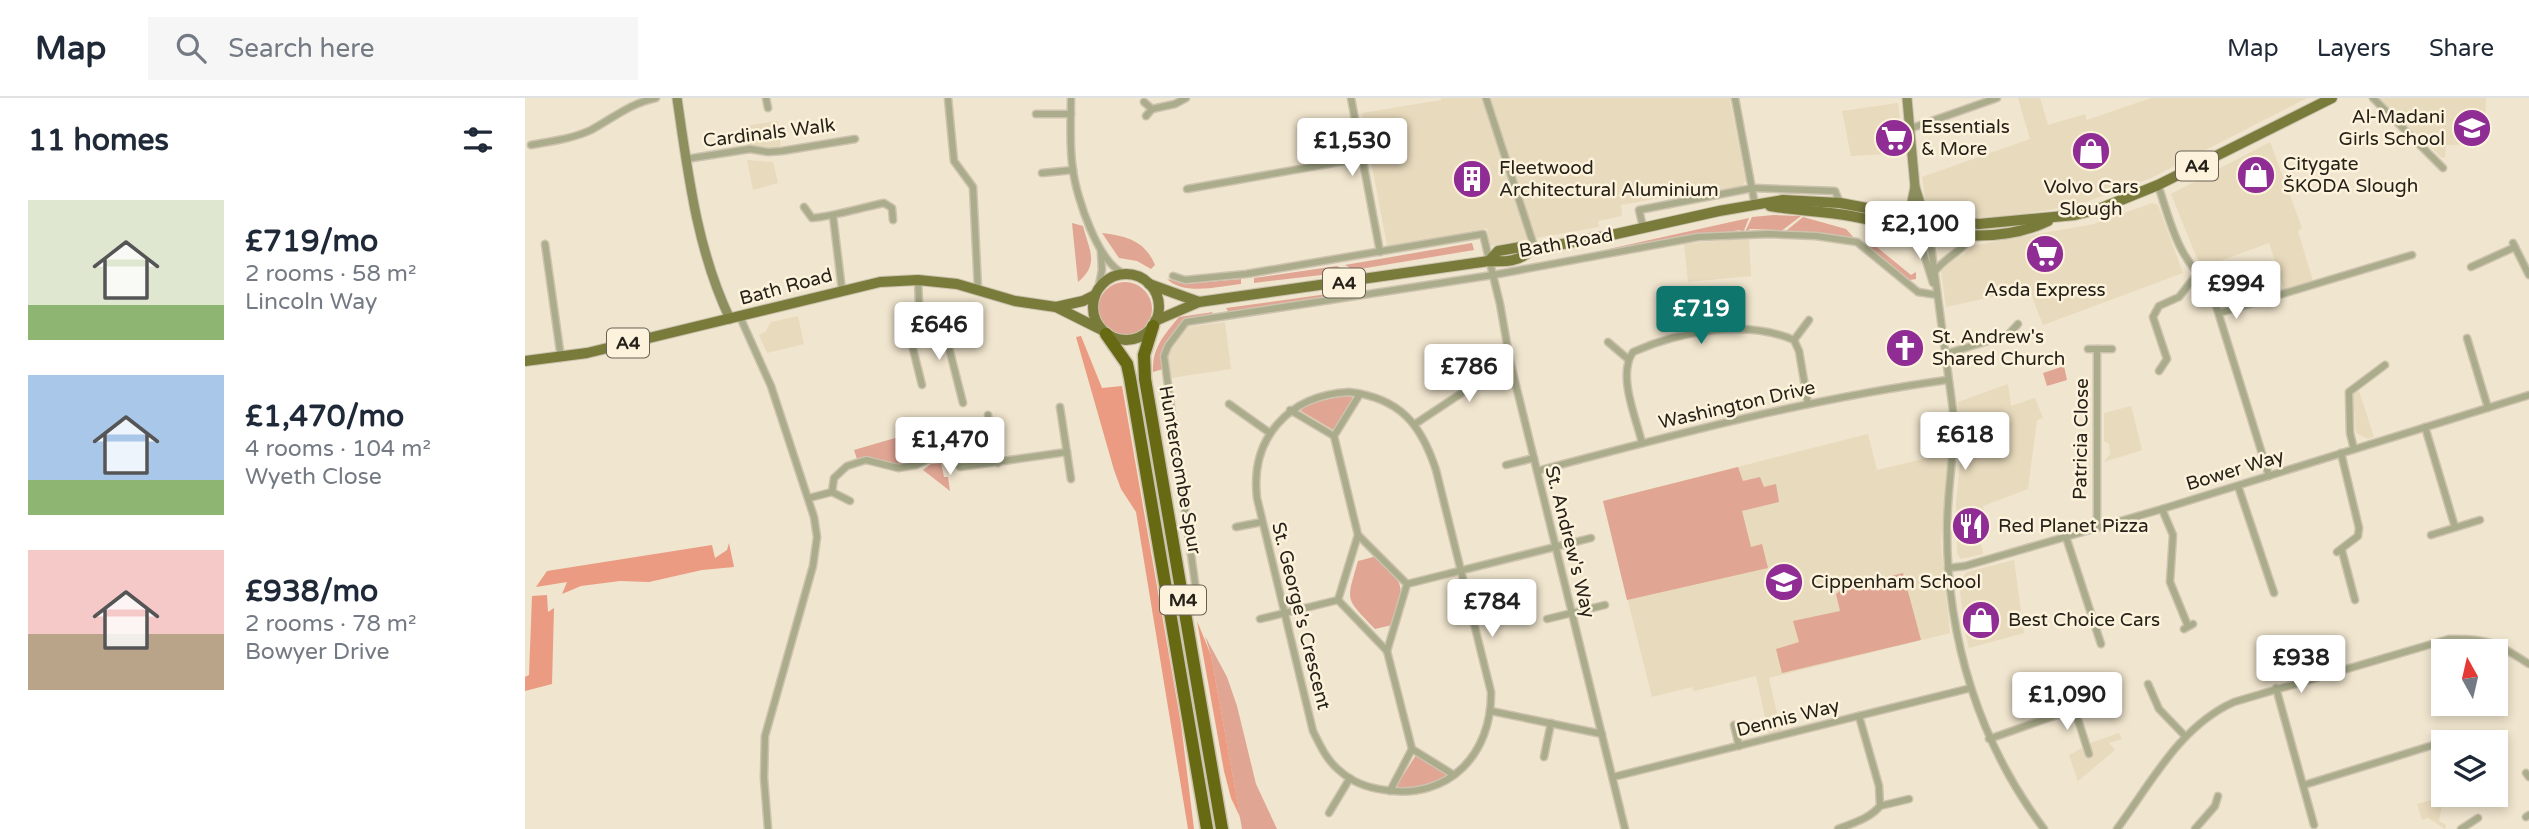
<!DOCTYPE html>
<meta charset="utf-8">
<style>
body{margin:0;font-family:"Varela Round",sans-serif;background:#f6f6f7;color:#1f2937;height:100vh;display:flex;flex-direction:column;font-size:26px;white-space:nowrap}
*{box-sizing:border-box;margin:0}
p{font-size:23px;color:#747a83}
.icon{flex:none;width:38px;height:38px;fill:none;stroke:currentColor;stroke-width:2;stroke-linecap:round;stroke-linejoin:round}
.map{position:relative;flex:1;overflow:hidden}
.panel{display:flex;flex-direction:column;background:#fff;width:525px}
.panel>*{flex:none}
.needle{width:46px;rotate:352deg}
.controls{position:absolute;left:1906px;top:541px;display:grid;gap:14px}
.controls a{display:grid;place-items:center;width:77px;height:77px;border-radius:0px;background:#fff;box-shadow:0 4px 10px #0003;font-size:35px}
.price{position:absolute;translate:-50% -60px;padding:0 16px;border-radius:7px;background:#fff;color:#222;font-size:23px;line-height:46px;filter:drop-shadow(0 2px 4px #0008)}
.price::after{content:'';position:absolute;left:50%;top:42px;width:21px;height:16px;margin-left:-10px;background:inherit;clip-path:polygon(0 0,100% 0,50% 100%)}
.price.active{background:#0f766e;color:#fff}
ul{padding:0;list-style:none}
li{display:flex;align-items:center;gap:21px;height:175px;padding:0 28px}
li span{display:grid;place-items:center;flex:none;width:196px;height:140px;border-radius:0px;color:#555}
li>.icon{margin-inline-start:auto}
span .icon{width:84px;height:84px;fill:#fffc;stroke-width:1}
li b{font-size:30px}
h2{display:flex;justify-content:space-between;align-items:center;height:84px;padding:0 28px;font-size:30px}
header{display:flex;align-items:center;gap:42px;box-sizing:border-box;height:98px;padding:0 35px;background:#fff;border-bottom:2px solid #e0e1e3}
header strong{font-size:33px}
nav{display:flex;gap:38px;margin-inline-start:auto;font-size:24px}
.search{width:490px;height:63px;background:#f6f6f7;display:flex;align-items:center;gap:18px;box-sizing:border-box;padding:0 24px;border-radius:0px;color:#747a83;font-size:26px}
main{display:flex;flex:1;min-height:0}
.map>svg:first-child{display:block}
.built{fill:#e8dabc}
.green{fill:#e0a593}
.forest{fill:#ea9b82}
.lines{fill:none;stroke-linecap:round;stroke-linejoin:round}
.street-casing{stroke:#ccc2ae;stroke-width:9}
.secondary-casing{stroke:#ccc2ae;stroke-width:11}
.primary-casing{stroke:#ccc2ae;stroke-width:12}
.highway-casing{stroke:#ccc2ae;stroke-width:15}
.street{stroke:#aaac8b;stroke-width:6}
.secondary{stroke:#8d905e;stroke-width:9}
.primary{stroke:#797b3b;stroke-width:10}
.highway{stroke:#676913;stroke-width:12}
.labels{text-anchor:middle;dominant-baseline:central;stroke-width:5;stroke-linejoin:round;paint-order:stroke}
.shield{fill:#fdf2db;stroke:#666054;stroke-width:2}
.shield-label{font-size:18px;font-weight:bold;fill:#26221a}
.poi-label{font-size:19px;fill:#26221a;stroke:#fdf2db;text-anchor:start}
.street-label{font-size:19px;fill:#26221a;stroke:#fdf2db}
</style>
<header>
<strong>Map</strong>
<div class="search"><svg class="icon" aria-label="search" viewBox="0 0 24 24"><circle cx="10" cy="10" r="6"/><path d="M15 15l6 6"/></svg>Search here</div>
<nav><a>Map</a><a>Layers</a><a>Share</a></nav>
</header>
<main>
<section class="panel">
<h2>11 homes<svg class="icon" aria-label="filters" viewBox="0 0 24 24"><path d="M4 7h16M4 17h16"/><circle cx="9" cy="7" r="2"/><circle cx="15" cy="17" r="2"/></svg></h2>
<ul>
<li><span style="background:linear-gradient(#dfe7d0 75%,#8fb573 0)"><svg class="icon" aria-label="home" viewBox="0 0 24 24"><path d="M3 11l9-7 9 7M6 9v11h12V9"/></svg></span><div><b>£719/mo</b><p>2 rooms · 58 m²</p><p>Lincoln Way</p></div></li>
<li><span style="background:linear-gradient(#a9c7e8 75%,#8fb573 0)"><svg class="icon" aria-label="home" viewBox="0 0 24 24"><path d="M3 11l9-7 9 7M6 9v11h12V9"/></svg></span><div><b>£1,470/mo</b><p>4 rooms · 104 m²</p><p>Wyeth Close</p></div></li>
<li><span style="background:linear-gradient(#f6c9c9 60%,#b9a48a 0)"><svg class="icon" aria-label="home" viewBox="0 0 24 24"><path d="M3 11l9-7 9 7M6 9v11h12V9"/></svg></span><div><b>£938/mo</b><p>2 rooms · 78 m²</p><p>Bowyer Drive</p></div></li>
</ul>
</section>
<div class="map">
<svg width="2004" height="731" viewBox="0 0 2004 731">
<rect width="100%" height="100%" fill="#f0e5ce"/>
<g class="built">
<polygon points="916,0 1217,0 1205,3 1221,83 1215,90 1145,98 1096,107 1097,118 1073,123 1074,129 965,148 962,130 863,152 837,15 916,2"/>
<polygon points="1493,0 1515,0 1523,27 1560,16 1562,22 1626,0 1782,0 1626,80 1561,104 1524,112 1463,121 1423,119 1408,116 1401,107 1397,79 1505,41"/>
<polygon points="1854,0 1961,0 1959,46 1921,47 1920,59 1917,60"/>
<polygon points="1373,5 1379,55 1326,58 1317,13"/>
<polygon points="253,23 256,50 237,50 222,46 220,28"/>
<polygon points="1745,44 1777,130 1773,133 1788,183 1759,191 1744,145 1676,170 1646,96"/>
<polygon points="222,62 248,64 253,85 228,92"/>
<polygon points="1627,105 1633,107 1658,175 1518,227 1504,191 1421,209 1416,173 1430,160 1439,156 1446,148 1569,126"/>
<polygon points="1221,140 1224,142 1226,178 1163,184 1159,146"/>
<polygon points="273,218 279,246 242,255 234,237 240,234 246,224"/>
<polygon points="700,224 706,271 646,280 643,257 663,229"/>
<polygon points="1483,286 1486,308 1510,300 1518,320 1512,322 1503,391 1458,408 1461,425 1432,436 1431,406 1436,357 1433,304"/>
<polygon points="1834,293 1849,339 1843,341 1831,335 1828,299 1829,295"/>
<polygon points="1606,308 1617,352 1579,364 1585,356 1584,346 1579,343 1579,315"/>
<polygon points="1343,336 1352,372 1423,355 1416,445 1425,535 1244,580 1256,632 1259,633 1244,637 1231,578 1169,593 1167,589 1127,599 1078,403"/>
<polygon points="1453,434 1459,459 1458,456 1436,461 1432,455 1432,442"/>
<polygon points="1489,462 1499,535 1444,550 1439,529 1434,484 1442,474"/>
<polygon points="1594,635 1597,641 1584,645 1590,652 1553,683 1544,657 1568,644"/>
<polygon points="1914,700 1917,707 1914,723 1921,727 1920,731 1903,720 1897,722 1892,706"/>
</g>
<g class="green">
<polygon points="1249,117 1276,118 1255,134 1253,132 1225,131 1220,134 1227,119"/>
<polygon points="1278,119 1321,131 1330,141 1306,137 1261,133"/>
<polygon points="1224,120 1218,135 1215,132 1066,155"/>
<path d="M547,125l11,3c6,24 17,38 -5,56z"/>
<polygon points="1356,133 1364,137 1358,137 1348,146 1386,177 1391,174 1391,181 1385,182 1345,151 1346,143"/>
<path d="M577,135c25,3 43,8 53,32l-4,4 -14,-8 -18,-3z"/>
<polygon points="947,145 949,152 829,172 820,167"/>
<polygon points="812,168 822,174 729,185 729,180"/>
<path d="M642,181l19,5 55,-5v5c-21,2 -57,12 -74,-5z"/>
<circle cx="600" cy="211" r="27"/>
<polygon points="824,193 840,194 704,215 701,210"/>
<path d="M688,214l-3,3 -25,4 -24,35 2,15 -10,3c-1,-24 11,-37 26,-55z"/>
<polygon points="1539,268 1542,282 1522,288 1518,275"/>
<path d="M825,298l4,3 -19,32 -34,-20 1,-3c16,-7 31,-11 48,-12z"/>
<path d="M377,338l3,25 7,-1v3c-19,4 -35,-8 -55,-4l-3,-9z"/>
<polygon points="416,365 419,379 423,379 425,393 398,372 406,366"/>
<polygon points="1213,369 1218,383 1235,379 1239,389 1251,386 1254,404 1217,413 1226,449 1237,446 1243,470 1102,502 1078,403"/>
<path d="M852,458c29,31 28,28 15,69l-17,4c-30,-32 -29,-26 -17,-68z"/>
<polygon points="1378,475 1396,542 1257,575 1251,551 1274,544 1268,523 1315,513 1311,496 1315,493 1316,485 1329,487"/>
<polygon points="680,538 702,579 712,608 731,686 752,731 717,731 686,557"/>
<polygon points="891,657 922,676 922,679 890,690 873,691 872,687"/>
</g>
<g class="forest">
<polygon points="556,238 577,290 597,288 656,626 669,731 663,731 611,414 596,391 589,372 551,239"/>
<polygon points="204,445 209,469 177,472 124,484 95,483 56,488 37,496 42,484 11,489 22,473 187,447 190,460 202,452"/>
<polygon points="22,497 23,514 29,510 27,586 0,593 0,579 4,577 7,498"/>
<polygon points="672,523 686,557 715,719 706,700 699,673"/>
</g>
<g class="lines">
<g class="street-casing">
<g id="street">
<polyline points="241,0 243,10"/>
<polyline points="423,0 429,63 448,89 453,191"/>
<path d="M546,0c0,24 -2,48 2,72 3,26 26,97 53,104"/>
<polyline points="826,0 855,154"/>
<polyline points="961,0 1010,151"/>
<polyline points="1210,0 1230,107"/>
<polyline points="1848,0 1918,70"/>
<polyline points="619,4 627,11 621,18"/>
<polyline points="627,11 650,6 661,0"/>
<polyline points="511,16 546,16"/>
<polyline points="1384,31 1472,0"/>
<path d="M6,47c20,-4 41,-6 60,-15 22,-12 40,-27 65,-32"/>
<polyline points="161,61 225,51 243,54 257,53 330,41"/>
<polyline points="517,75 548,72"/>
<path d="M1633,87c12,35 20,75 51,98l60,193"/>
<polyline points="662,91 837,60"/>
<path d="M279,109l8,11c24,-2 47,-10 72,-15l8,5 1,12"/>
<polyline points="308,118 317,192"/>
<polyline points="1118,129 1114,112 1228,90 1310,93 1315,105"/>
<polyline points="1391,131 1408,185"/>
<path d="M1404,133l25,187c0,38 -7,75 -7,112 0,108 32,213 97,299"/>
<polyline points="1988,145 2004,177"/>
<polyline points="20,146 36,260"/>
<polyline points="1946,169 1990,149"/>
<path d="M1410,173c11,-14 27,-20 38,-35"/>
<polyline points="648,178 660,182 721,176 958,136 975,206 985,263 1100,731"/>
<polyline points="393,182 394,206 404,242"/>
<polyline points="573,192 577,172 576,154"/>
<polyline points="1694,215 1887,157"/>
<polyline points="215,219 246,288 289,419 292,439 288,468 240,638 239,680 243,731"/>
<polyline points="1942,240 1963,310"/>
<polyline points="1269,242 1284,222"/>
<polyline points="1083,244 1103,261"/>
<polyline points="1563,251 1587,251"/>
<polyline points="1420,256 1483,237 1493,226"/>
<polyline points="923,265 942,292"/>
<polyline points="1634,273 1642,261 1628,219 1634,208 1654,199 1672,176"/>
<polyline points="397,287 387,247 421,238 438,305"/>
<path d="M824,294c51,6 72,32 87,78l55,222c1,62 -42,108 -106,98 -16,-2 -33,-8 -45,-19 -13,-10 -20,-26 -27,-40l-56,-233c-7,-60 32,-103 92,-106z"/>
<polyline points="704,306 745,335"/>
<polyline points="535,309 546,381"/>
<polyline points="765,312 809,338"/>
<path d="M463,317c2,17 8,31 10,48"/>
<polyline points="890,326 985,263"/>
<polyline points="1900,329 1930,429"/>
<polyline points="809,338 833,437"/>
<polyline points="809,338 835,296"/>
<path d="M1117,345c-6,-26 -25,-68 -9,-91 47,-21 112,-33 161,-12l5,11 9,53"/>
<polyline points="1829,351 1825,335 1824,294 1860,267"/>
<polyline points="981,367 1009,360"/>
<path d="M1012,373c135,-36 271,-72 410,-91"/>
<polyline points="1713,388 1749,495"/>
<polyline points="307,394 309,380 322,368 341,362 373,370 391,367 403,361 424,359 435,369 542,354"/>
<polyline points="284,400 307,394 325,403"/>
<polyline points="1637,411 1648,437 1645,484 1663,528"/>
<polyline points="711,429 737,424"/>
<polyline points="1572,430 1572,251"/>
<polygon points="833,437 882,486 862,553 813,502"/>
<polyline points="1906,437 1955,422"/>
<polyline points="1541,439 1576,546"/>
<polyline points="1817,453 1830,502"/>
<polyline points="1812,454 1833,438 1834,430 1816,355"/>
<polyline points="1423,470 1440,468 1637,411 2004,297"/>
<polyline points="882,486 1066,440"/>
<polyline points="673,507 639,258 643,248 661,224 968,177 1173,139 1244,136 1291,138 1332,144 1393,194 1412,197"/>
<polyline points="735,521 813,502"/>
<polyline points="1022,521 1080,507"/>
<polyline points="1659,531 1668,526"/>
<polyline points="862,553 887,651"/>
<polyline points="1623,586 1634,611 1660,638"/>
<polyline points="1751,590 1789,727"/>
<polyline points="1548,606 1564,656"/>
<polyline points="966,613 1077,636"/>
<polyline points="1209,627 1214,648"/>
<polyline points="1464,641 1549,611"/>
<polyline points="1918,644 1942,637"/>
<polyline points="887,651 929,677"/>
<polyline points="1019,659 1026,625"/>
<polyline points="2001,675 2004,679"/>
<polyline points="1088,679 1446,590"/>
<polyline points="1779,687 1918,644"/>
<polyline points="865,693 887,651"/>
<polyline points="1355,708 1384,701"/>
<polyline points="804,715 825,680"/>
<polyline points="2001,719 2004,717"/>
<path d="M1313,731c15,-6 31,-10 42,-23l-1,-20 -20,-70"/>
<path d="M1592,731c34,-46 63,-103 117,-127l215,-63c40,-1 47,4 80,25"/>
<polyline points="1670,731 1690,708 1693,698"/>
<polyline points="1936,731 1953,720"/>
</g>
</g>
<g class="secondary-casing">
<g id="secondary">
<path d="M152,0c11,76 20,152 53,221"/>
<polyline points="1382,0 1390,89 1404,133"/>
<polyline points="1390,89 1384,118 1391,131"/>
</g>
</g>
<g class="primary-casing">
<g id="primary">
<path d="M1245,108c27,5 54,5 81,10 63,11 135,35 197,5"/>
<polyline points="964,163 973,153 996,149 1010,151 1082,138 1194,113 1258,102 1315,105 1400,121 1454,126 1550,117 1574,111 1633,87 1807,0"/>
<circle cx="601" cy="209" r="33"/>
<path d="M624,186l50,18 290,-41c16,1 30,1 42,-11"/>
<polyline points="531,209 558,203 570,197"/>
<polyline points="630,223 674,204"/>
<polyline points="0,263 62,255 355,184 393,182 432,186 490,203 531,209 577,232"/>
</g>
</g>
<g class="highway-casing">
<g id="highway">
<polyline points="628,228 619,257 620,281 697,731"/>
<polyline points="581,236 602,266 605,280 682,731"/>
</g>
</g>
<use href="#street" class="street"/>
<use href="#secondary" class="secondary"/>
<use href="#primary" class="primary"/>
<use href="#highway" class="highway"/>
</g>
<defs>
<g id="school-disc" transform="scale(2.0125)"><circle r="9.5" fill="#8f2d95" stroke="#fdf2db"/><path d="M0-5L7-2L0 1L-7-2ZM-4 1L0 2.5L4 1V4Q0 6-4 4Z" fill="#fff"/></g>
<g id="supermarket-disc" transform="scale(2.0125)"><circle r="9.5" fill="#8f2d95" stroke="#fdf2db"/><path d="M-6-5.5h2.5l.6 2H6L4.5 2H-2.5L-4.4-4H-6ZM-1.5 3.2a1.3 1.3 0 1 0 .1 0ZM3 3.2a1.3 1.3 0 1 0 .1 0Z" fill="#fff"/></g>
<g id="shop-disc" transform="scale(2.0125)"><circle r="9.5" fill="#8f2d95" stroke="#fdf2db"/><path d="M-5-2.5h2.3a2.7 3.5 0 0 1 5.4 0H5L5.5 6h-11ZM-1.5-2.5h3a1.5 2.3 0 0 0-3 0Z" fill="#fff"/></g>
<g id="building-disc" transform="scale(2.0125)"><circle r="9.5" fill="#8f2d95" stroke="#fdf2db"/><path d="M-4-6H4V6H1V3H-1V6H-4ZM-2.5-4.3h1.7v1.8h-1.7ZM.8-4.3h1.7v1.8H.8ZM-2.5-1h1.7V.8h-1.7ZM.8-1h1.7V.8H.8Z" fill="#fff"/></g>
<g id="church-disc" transform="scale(2.0125)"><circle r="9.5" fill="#8f2d95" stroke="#fdf2db"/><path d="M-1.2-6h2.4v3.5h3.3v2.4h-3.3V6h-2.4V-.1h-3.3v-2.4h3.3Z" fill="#fff"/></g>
<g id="restaurant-disc" transform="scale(2.0125)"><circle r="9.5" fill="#8f2d95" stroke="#fdf2db"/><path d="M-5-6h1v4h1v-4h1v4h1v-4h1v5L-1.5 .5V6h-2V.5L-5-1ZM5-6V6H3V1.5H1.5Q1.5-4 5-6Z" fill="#fff"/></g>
</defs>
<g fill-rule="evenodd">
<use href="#school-disc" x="1947" y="30"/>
<use href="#supermarket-disc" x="1369" y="40"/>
<use href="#shop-disc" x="1566" y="53"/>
<use href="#shop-disc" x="1731" y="77"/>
<use href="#building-disc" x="947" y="81"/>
<use href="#supermarket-disc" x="1520" y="156"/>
<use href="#church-disc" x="1380" y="250"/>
<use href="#restaurant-disc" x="1446" y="428"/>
<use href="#school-disc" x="1259" y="484"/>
<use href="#shop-disc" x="1456" y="522"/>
</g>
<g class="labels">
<g class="shield">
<rect x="1651" y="53.5" width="42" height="29" rx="5"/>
<rect x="798" y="170.5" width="42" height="29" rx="5"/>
<rect x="82" y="230.5" width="42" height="29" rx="5"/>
<rect x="635" y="487.5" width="46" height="29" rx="5"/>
</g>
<g class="shield-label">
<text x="1672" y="68">A4</text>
<text x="819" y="185">A4</text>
<text x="103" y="245">A4</text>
<text x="658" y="502">M4</text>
</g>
<g class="poi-label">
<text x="1920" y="19" text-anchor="end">Al-Madani<tspan x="1920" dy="22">Girls School</tspan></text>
<text x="1396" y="29">Essentials<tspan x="1396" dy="22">&amp; More</tspan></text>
<text x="1758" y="66">Citygate<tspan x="1758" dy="22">ŠKODA Slough</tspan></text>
<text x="974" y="70">Fleetwood<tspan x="974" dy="22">Architectural Aluminium</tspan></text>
<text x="1566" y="89" text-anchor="middle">Volvo Cars<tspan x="1566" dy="22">Slough</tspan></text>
<text x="1520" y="192" text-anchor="middle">Asda Express</text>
<text x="1407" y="239">St. Andrew's<tspan x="1407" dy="22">Shared Church</tspan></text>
<text x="1473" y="428">Red Planet Pizza</text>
<text x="1286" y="484">Cippenham School</text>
<text x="1483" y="522">Best Choice Cars</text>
</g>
<g class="street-label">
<text transform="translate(244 35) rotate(-7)">Cardinals Walk</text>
<text transform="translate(1041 145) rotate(-10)">Bath Road</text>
<text transform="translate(261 189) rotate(-15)">Bath Road</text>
<text transform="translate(1212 307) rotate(-13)">Washington Drive</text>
<text transform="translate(1556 341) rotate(-89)">Patricia Close</text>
<text transform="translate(655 372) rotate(80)">Huntercombe Spur</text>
<text transform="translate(1710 372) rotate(-17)">Bower Way</text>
<text transform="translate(1045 444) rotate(76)">St. Andrew's Way</text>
<text transform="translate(776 518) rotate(76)">St. George's Crescent</text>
<text transform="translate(1263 620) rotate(-14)">Dennis Way</text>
</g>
</g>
</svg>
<div class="controls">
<a><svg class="needle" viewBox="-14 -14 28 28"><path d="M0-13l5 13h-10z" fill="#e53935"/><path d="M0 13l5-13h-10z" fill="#747a83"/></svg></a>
<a><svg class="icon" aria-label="layers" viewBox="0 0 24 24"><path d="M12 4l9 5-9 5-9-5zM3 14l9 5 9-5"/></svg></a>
</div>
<b class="price" style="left:827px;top:80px">£1,530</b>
<b class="price" style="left:1395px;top:163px">£2,100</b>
<b class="price" style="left:1711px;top:223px">£994</b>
<b class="price active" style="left:1176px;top:248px">£719</b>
<b class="price" style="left:414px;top:264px">£646</b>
<b class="price" style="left:944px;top:306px">£786</b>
<b class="price" style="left:1440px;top:374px">£618</b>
<b class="price" style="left:425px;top:379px">£1,470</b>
<b class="price" style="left:967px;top:541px">£784</b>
<b class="price" style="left:1776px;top:597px">£938</b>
<b class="price" style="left:1542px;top:634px">£1,090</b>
</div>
</main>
